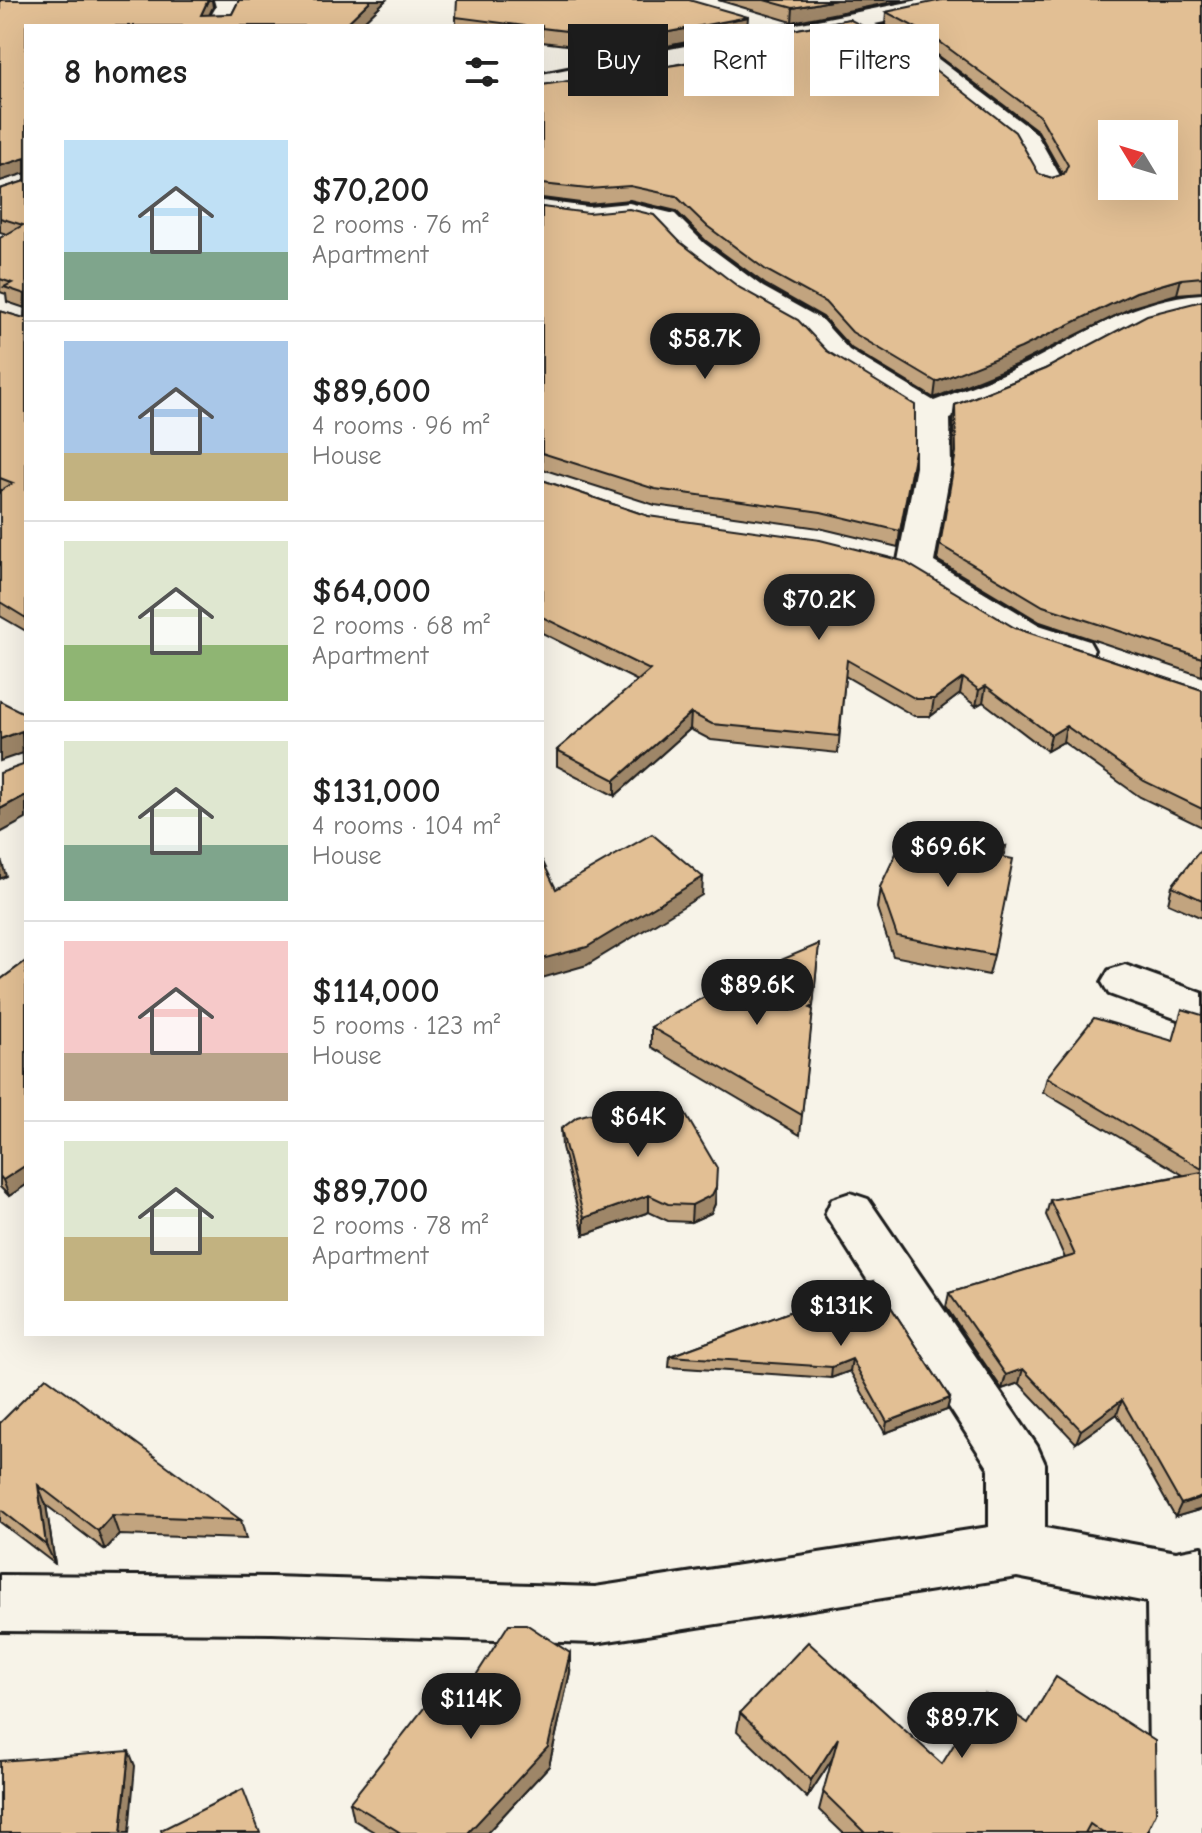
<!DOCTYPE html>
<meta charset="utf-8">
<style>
body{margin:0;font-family:"Comic Neue",sans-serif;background:#f2f2f2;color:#222;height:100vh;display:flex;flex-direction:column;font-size:30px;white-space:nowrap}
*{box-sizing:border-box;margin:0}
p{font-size:26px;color:#767676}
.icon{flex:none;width:44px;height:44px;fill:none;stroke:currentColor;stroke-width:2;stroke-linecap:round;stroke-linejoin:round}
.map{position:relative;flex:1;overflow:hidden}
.drawer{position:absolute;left:24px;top:24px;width:520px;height:1312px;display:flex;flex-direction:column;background:#fff;border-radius:0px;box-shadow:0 8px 32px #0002}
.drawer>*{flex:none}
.guide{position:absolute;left:568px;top:24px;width:514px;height:72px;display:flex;gap:16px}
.needle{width:52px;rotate:308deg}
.controls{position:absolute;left:1098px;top:120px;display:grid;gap:16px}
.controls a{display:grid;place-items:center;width:80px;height:80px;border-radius:0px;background:#fff;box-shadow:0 8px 32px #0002;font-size:40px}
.price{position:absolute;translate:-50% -68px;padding:0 18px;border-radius:28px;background:#1c1c1c;color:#fff;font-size:26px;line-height:52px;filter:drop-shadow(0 2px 4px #0008)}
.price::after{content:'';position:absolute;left:50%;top:48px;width:24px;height:18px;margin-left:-12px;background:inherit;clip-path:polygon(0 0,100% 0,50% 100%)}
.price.on{background:#222;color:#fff}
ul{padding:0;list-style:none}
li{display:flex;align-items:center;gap:24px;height:200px;padding:0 40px}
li+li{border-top:2px solid #e0e0e0}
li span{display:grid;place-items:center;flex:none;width:224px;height:160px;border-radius:0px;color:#555}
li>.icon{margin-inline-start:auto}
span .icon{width:96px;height:96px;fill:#fffc;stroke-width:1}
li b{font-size:34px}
h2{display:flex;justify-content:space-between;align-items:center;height:96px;padding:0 40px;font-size:34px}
.pill{padding:0 28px;border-radius:0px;background:#fff;box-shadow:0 8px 32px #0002;font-size:28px;line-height:72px}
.pill.on{background:#1c1c1c;color:#fff}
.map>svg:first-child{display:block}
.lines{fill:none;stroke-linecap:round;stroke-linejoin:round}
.street-casing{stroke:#1c1c1c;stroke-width:6}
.street{fill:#f7f3e8;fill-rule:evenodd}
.wall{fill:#c2a47f;stroke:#1c1c1c;stroke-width:2}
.shaded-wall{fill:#9e8668;stroke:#1c1c1c;stroke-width:2}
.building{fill:#e2bf94;stroke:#1c1c1c;stroke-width:2;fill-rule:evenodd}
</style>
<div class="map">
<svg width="1202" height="1833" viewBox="0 0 1202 1833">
<rect width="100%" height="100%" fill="#f7f3e8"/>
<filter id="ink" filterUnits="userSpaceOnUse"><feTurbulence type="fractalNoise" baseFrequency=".0125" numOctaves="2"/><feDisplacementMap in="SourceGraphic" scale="16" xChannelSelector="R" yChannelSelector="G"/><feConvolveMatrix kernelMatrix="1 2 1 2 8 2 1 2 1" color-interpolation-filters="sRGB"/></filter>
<g filter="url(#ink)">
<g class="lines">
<g class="street-casing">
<g id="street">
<polygon points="214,0 238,0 240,7 231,26 205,26 216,7"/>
<polygon points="919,0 969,0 966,5 875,24 929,52 1036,133 1063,181 1059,187 1049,190 1039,187 1015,144 911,62 850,29 542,90 542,74"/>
<path d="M542,201l46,6 41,-4 46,11 29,29 59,44 58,32 28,31 85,51c33,-13 66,-25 97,-40 57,-29 105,-63 171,-67v18c-57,4 -99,38 -148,63 -34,17 -70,29 -104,44l1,48 -17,95 105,63 50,16 5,9 -5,9c-48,12 -145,-60 -187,-85l-5,-8 19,-99v-48l-89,-55 -28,-31 -58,-32 -59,-46 -27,-28 -26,-6 -41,4 -46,-6z"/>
<polygon points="1125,965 1202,993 1202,1028 1109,994 1102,982 1109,970"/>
<polygon points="850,1193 868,1199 1037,1446 1045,1464 1045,1528 1176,1552 1202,1547 1202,1833 1150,1833 1147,1602 1017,1577 595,1643 272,1633 0,1631 0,1575 272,1577 595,1587 989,1527 989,1469 825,1214 832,1199"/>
</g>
</g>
<use href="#street" class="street"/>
</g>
<g class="wall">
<polygon points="0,0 213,7 209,15 232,14 239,0 386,0 359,26 26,26 26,631 0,616 0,311 24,318 25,308 7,302 6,294 0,292 0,238 7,234 0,232 0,189 25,181 25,173 0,181"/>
<polygon points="718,0 903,0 792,22"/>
<polygon points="1202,0 1202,292 1177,294 1133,307 1018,364 934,398 851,348 823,317 765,284 706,241 676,211 630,200 588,204 542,198 542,85 699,62 700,48 849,19 1039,174 1052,178 1063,175 1038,131 931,50 885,25 886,12"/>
<polygon points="456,17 747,30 632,53 542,42 542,26 456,26"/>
<polygon points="542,207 680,242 913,467 898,547 819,528 655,505 542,469"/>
<polygon points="1202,301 1202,676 1040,622 937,560 954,465 953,421 955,405 1045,369"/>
<polygon points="542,480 648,516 1015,628 1202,690 1202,827 1140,797 1063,742 1047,751 983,702 976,706 960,694 931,716 914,716 845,676 838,753 711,740 690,729 615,796 557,766 557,750 638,681 542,633"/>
<polygon points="1006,846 1003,857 994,955 989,975 893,956 877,908 880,887"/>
<polygon points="1202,848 1202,918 1168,903 1172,886"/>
<polygon points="819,944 800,1135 651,1047 651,1027"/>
<polygon points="26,961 26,1185 9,1196 0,1187 0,980"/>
<polygon points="1202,1015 1202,1509 1175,1517 1117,1414 1076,1443 1019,1383 1002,1389 946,1307 949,1293 1065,1258 1046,1215 1050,1200 1183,1175 1043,1092 1047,1077 1173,1041"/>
<polygon points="561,1129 715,1204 711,1213 691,1222 668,1221 649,1212 584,1235 562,1147"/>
<polygon points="874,1281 950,1398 947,1410 885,1433 850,1371 831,1378 669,1367 670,1356"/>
<polygon points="0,1423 241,1520 246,1539 119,1535 105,1550 46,1505 55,1564 0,1522"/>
<polygon points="570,1672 549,1766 487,1833 376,1833 354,1820 350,1802"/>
<polygon points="740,1713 942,1764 1146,1833 843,1833 819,1810 832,1759 807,1798 737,1731"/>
</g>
<g class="shaded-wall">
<polygon points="208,0 212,0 213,7 204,26 201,15"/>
<polygon points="371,0 386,0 359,26 344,26"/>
<polygon points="836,0 903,0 792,22 793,8"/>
<polygon points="748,17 747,30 632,53 632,39"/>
<polygon points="25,158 26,173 0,181 0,166"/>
<polygon points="1181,279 1177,294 1133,307 1018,364 934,398 936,382 1136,292"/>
<polygon points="915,451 913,467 898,547 900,531"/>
<polygon points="963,678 960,694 931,716 934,699"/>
<polygon points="986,686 983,702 976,706 979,690"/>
<polygon points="691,713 690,729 615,796 615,780"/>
<polygon points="1066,726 1063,742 1047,751 1051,735"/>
<polygon points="22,731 26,752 0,761 0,739"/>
<polygon points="26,795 26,819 0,833 0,809"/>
<polygon points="0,856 6,876 0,879"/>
<polygon points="703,877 702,895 587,965 542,978 542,959"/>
<polygon points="26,1165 26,1185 9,1196 3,1180"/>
<polygon points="716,1187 715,1204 711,1213 691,1222 692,1205"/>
<polygon points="649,1195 649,1212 584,1235 584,1218"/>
<polygon points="852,1359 850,1371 831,1378 832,1367"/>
<polygon points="1023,1369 1019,1383 1002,1389 1006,1375"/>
<polygon points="950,1398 947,1410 885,1433 887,1422"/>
<polygon points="1122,1400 1117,1414 1076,1443 1081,1430"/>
<polygon points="38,1485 46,1505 55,1564 46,1545"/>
<polygon points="1202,1497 1202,1509 1175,1517 1181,1504"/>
<polygon points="112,1515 119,1535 105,1550 98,1531"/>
<polygon points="570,1653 570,1672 549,1766 487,1833 468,1833"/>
<polygon points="838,1738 834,1756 807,1798 811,1780"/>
<polygon points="129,1751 135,1766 129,1833 121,1833"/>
</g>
<g class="building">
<polygon points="0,0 208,0 201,15 232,14 239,0 371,0 344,26 26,26 26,618 0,602 0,491 13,483 0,478 0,311 24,318 25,294 4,287 12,283 0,279 0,238 23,225 0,218 0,189 25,181 25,158 0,166"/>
<polygon points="457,0 689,0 748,17 632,39 542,28 542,26 525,26 456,17"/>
<polygon points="764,0 836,0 793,8"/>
<path d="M942,0h260v277l-21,2 -45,13 -115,56 -85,34 -84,-50 -27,-30 -59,-32 -59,-44 -31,-30 -46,-10 -42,3 -46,-5v-99l193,-29v-4l-35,-4 149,-29 62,32 104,81 24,42 13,4 12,-4 4,-9 -28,-49 -108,-80 -46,-24zM1112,134h52v52h-52z"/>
<polygon points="542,207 588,213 629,209 654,215 680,242 740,288 798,320 827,351 915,405 915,451 900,531 821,512 655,489 542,453"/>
<polygon points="1202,301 1202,658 1043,606 940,545 956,452 955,405 1045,369 1147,315"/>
<polygon points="542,480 648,516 820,540 903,561 1015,628 1202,690 1202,809 1144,781 1066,726 1051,735 986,686 979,690 963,678 934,699 916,699 847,660 839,736 712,724 691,713 615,780 557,750 650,670 542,617"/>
<polygon points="0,701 26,714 26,795 0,809 0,773 23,765 22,731 0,739"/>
<polygon points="911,822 1006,846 1003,857 1013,859 994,955 897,936 880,887"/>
<polygon points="652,834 703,877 587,947 542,959 542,860 556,889"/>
<polygon points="1202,848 1202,900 1172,886"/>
<polygon points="819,944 813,1006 810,1008 813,1010 802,1115 651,1027 736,979"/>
<polygon points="26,961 26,1165 3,1180 0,1176 0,980"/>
<polygon points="1182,1009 1202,1015 1202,1169 1047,1077 1094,1018 1173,1041"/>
<polygon points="680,1105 717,1168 716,1187 712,1195 692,1205 668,1204 649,1195 584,1218 561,1129 577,1117 588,1114"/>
<polygon points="1202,1172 1202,1497 1181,1504 1122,1400 1081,1430 1023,1369 1006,1375 949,1293 1075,1255 1050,1200"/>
<polygon points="874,1281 950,1398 887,1422 852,1359 832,1367 670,1356"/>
<polygon points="46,1377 241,1520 112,1515 98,1531 38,1485 46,1545 0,1509 0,1423"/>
<polygon points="509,1624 526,1624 570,1653 548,1747 468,1833 401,1833 350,1802 443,1684 457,1705"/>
<polygon points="808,1642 942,1764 985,1694 1028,1723 1056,1677 1155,1741 1156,1813 1146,1833 1103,1833 1090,1824 1085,1833 865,1833 823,1792 838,1738 811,1780 740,1713"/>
<polygon points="129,1751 121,1833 0,1833 0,1761"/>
<polygon points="243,1789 260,1833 162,1833 161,1830"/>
</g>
</g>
</svg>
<div class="controls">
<a><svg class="needle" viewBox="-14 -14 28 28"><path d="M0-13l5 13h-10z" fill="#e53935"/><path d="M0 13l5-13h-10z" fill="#767676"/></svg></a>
</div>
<b class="price" style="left:705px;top:381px">$58.7K</b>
<b class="price on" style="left:819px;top:642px">$70.2K</b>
<b class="price" style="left:948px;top:889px">$69.6K</b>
<b class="price" style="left:757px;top:1027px">$89.6K</b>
<b class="price" style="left:638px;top:1159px">$64K</b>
<b class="price" style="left:841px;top:1348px">$131K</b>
<b class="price" style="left:471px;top:1741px">$114K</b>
<b class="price" style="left:962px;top:1760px">$89.7K</b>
<div class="guide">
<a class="pill on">Buy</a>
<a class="pill">Rent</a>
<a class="pill">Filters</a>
</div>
<section class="drawer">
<h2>8 homes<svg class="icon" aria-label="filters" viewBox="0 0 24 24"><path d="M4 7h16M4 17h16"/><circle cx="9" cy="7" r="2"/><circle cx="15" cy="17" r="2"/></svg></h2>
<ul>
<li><span style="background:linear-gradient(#bfe0f5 70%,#7fa58c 0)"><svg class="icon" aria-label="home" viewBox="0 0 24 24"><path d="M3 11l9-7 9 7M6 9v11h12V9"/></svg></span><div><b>$70,200</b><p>2 rooms · 76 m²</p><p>Apartment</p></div></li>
<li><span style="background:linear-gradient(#a9c7e8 70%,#c2b280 0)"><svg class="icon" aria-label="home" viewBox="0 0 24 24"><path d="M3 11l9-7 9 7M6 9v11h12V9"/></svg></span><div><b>$89,600</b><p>4 rooms · 96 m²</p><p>House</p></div></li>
<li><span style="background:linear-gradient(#dfe7d0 65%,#8fb573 0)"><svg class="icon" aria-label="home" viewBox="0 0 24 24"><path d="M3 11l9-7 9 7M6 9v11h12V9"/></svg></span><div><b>$64,000</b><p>2 rooms · 68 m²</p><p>Apartment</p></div></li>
<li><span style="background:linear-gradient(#dfe7d0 65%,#7fa58c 0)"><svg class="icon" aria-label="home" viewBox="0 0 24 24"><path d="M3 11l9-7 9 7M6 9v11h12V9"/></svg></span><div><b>$131,000</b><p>4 rooms · 104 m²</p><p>House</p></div></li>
<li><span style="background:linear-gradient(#f6c9c9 70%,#b9a48a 0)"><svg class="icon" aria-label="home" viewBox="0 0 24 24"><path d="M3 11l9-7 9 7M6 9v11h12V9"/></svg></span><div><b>$114,000</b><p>5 rooms · 123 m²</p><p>House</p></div></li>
<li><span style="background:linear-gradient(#dfe7d0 60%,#c2b280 0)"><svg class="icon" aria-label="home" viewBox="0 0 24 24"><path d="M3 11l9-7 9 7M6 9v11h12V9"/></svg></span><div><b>$89,700</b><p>2 rooms · 78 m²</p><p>Apartment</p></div></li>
</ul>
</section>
</div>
